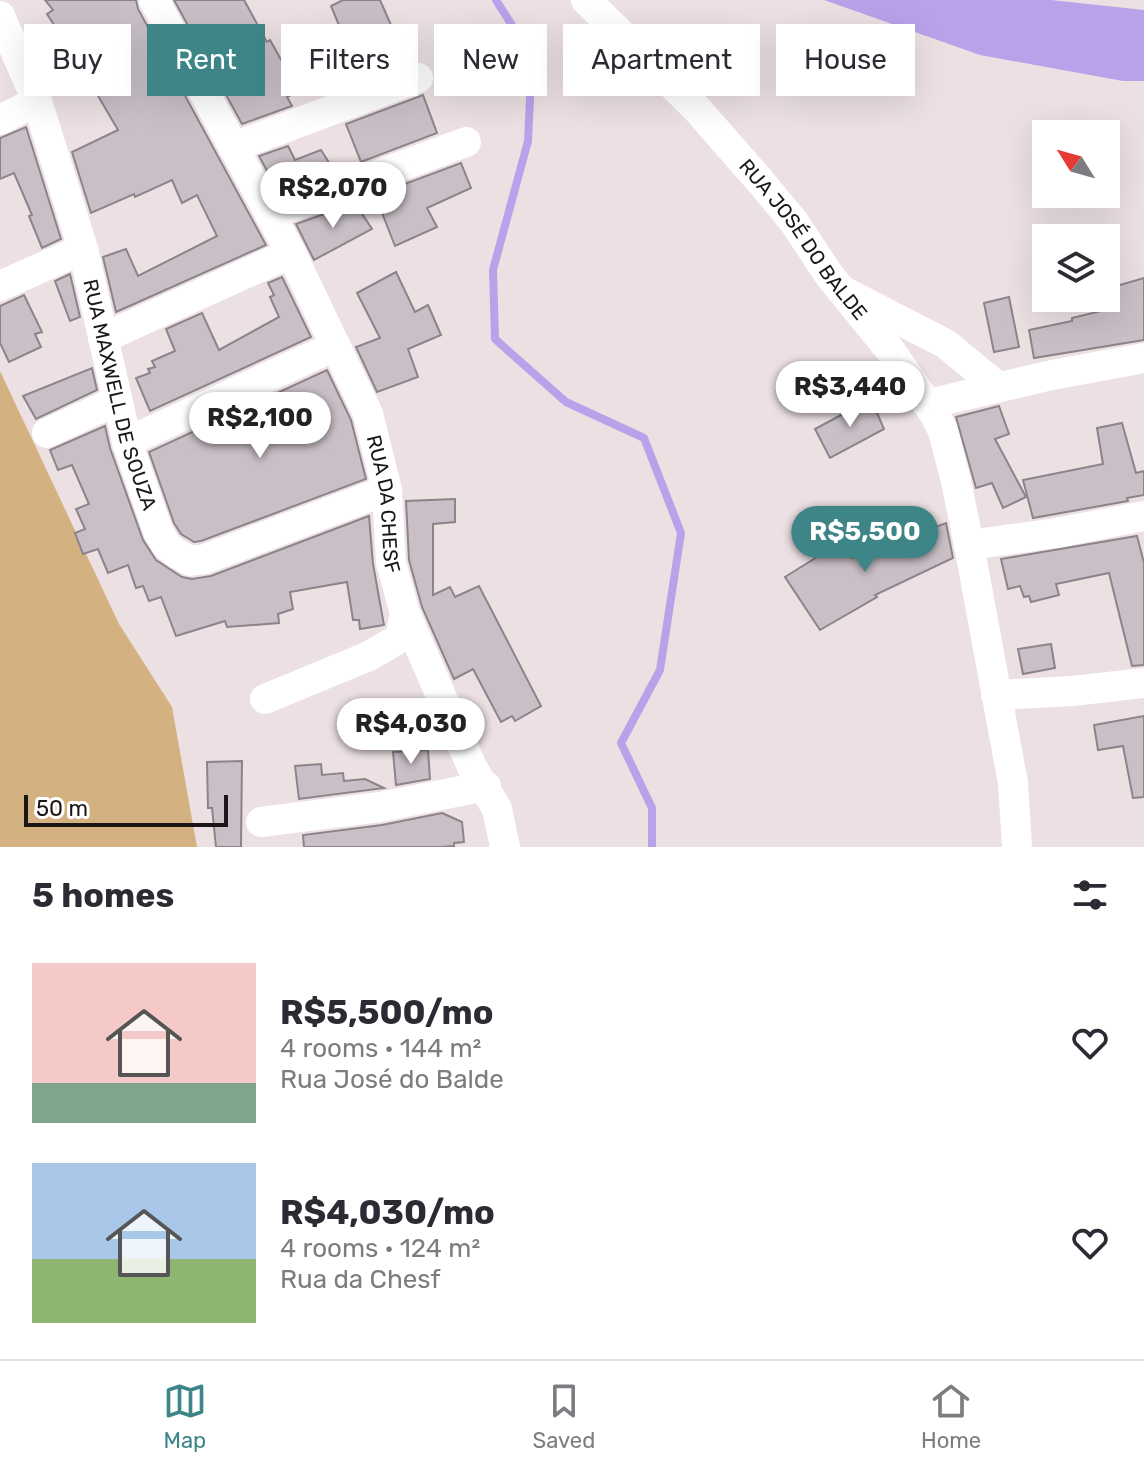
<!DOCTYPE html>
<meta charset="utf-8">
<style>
body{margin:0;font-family:Rubik,sans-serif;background:#f7f7f7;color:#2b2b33;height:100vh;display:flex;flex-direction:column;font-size:30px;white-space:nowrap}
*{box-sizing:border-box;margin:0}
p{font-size:26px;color:#7c7c81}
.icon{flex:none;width:44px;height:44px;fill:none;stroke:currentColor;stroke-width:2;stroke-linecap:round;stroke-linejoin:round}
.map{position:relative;height:847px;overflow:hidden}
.details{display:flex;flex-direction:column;background:#fff;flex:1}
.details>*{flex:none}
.top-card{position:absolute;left:24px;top:24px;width:1096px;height:72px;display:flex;gap:16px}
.needle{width:52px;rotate:307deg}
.fabs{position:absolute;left:1032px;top:120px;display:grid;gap:16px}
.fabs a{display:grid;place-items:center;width:88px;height:88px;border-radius:0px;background:#fff;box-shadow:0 8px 32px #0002;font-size:40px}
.scale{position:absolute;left:24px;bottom:20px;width:204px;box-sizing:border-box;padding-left:8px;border:4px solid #1b1717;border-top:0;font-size:22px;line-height:28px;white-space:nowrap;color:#1b1717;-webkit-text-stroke:6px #fff;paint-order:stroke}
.price{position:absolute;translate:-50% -68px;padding:0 18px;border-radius:28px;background:#fff;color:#222;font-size:26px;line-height:52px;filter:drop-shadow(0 2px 4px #0008)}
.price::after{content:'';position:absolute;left:50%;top:48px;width:24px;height:18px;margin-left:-12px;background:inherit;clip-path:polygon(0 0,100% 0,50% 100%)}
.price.on{background:#3d8587;color:#fff}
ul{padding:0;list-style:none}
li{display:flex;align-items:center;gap:24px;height:200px;padding:0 32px}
li span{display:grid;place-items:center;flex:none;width:224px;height:160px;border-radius:0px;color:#555}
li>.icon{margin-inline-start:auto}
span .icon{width:96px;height:96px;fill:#fffc;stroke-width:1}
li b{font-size:34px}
h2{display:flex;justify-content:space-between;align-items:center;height:96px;padding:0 32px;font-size:34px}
.pill{padding:0 28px;border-radius:0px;background:#fff;box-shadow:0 8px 32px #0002;font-size:28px;line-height:72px}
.pill.on{background:#3d8587;color:#fff}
.tab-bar{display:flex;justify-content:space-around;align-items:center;height:112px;border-top:2px solid #e1e1e2;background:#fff;font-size:22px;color:#7c7c81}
.tab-bar a{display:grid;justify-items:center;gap:4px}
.tab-bar .on{color:#3d8587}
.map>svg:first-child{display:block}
.green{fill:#d4b181}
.water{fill:#baa2ea}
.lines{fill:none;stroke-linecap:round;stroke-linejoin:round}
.stream{stroke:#baa2ea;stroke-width:8}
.building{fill:#c9c0c7;stroke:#8c848a;stroke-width:2}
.minor{stroke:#fff;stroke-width:30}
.labels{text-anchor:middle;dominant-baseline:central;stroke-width:7;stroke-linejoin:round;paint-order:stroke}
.street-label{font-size:20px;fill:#1b1717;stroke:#fff}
</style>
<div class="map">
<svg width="1144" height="847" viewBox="0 0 1144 847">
<rect width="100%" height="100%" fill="#ece0e2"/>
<polygon class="green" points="0,371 119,624 172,707 197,847 0,847"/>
<polygon class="water" points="824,0 1051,0 1144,10 1144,81 1123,81 980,55"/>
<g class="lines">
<polyline class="stream" points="496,0 532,57 528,141 493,270 495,339 566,402 644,438 681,533 660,670 621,743 652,808 652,847"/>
</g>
<g class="building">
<polygon points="45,0 136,0 138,9 266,245 116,312 103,257 126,249 138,276 217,236 197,195 182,203 172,180 135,197 134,194 91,213 72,152 118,130 83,70 51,88 33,46 58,31 47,14 53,10"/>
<polygon points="174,0 244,0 267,42 270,40 284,65 324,47 321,39 341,30 331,6 343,0 380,0 398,41 378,50 380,55 349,70 354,83 333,91 328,77 287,97 292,106 242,124"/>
<polygon points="423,95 437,133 361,162 346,124"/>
<polygon points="26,127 61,239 42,248 29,216 32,215 14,173 0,179 0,138"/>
<polygon points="288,146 295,160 321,150 335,172 279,193 259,156"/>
<polygon points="461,163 471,188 427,208 437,227 395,246 375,195"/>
<polygon points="355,203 372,229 314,260 296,224"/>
<polygon points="396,272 415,312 428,305 441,335 408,349 418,377 377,392 356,347 380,338 357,293"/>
<polygon points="70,274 80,317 70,321 55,281"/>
<polygon points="282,277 311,337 150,411 136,378 150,373 148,369 155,367 152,361 175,351 166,329 202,313 219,350 279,317 270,297 274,295 268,283"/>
<polygon points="1144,278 1144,340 1034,358 1029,330 1072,321 1072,318 1101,311 1099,299 1106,298 1106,289"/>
<polygon points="24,295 42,332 35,334 41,347 9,362 0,343 0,306"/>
<polygon points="1009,297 1019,347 994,352 984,303"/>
<polygon points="92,368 97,390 36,419 23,396"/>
<polygon points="327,370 351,420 366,479 201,541 194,542 181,534 174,523 149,452"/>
<polygon points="871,399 884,429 830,458 815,429"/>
<polygon points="999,406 1009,434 995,439 1026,497 1003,508 992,483 976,488 956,417"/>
<polygon points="1122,423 1136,473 1144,471 1144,495 1127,498 1128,501 1033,518 1023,480 1103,464 1097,428"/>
<polygon points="105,426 110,448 143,540 156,560 182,577 192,579 211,576 369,516 373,564 384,625 360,629 359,620 353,620 347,582 290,592 293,609 278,614 279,623 227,627 225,621 176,636 161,597 149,601 143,586 136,588 128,565 108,573 98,549 83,554 75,533 85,529 76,509 89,504 72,465 58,470 50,450"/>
<polygon points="455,499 455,522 433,524 433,595 450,587 455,597 479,586 541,706 515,721 512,716 501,722 473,669 454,679 422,607 409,560 406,501"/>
<polygon points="946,523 953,558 875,595 877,597 820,630 785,577 841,542 852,558"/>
<polygon points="1137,536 1144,563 1144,665 1132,666 1109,573 1056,584 1059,595 1031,602 1029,596 1024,597 1020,586 1008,589 1001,559"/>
<polygon points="1051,644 1055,668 1023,674 1018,649"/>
<polygon points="1144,716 1144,797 1133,798 1123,746 1098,750 1094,725"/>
<polygon points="428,750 430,779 396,785 393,752"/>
<polygon points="242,761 241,847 216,847 212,808 208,808 207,762"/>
<polygon points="321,764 322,775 343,773 344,781 365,779 384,788 299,799 295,766"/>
<polygon points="442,813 462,822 464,842 454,843 454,846 441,847 304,847 303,835 382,825"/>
</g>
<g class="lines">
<g class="minor">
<path id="s1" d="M154,0l137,253 77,161 19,76 4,73 14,50 67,154 25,42 8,38"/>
<path id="s2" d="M586,0l111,109 63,72 34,41 35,53 61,75 45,65 8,16 13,50 13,64 44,238 4,64"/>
<path id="s3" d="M0,16l37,85 46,148 44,193 31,89 9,15 9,7 14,8 15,-2 182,-69"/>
<polyline points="0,120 37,101"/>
<polyline points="233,147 418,78"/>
<polyline points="270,215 466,142"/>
<polyline points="0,286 83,249"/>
<polyline points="847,293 946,344 998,387"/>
<polyline points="103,338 291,253"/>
<polyline points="928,404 1052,375 1144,358"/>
<polyline points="47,433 116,401"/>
<polyline points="127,442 335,346"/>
<polyline points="969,545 1056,533 1144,516"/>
<polyline points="996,695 1072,691 1144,683"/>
<polyline points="265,699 369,656 400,638 405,613"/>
<polyline points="261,822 380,807 486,786"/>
</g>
</g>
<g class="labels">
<g class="street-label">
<text stroke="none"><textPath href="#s2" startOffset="324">RUA JOSÉ DO BALDE</textPath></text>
<text stroke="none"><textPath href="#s3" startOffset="398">RUA MAXWELL DE SOUZA</textPath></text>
<text stroke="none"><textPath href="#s1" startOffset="558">RUA DA CHESF</textPath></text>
</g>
</g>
</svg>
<div class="fabs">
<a><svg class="needle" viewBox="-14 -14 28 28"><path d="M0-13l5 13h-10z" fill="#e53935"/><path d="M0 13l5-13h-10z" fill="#7c7c81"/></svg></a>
<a><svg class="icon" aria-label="layers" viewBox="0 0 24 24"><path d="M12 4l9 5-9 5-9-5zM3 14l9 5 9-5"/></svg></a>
</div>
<div class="scale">50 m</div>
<b class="price" style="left:333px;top:230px">R$2,070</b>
<b class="price" style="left:850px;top:429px">R$3,440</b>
<b class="price" style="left:260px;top:460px">R$2,100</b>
<b class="price on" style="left:865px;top:574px">R$5,500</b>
<b class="price" style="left:411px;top:766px">R$4,030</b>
<div class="top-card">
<a class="pill">Buy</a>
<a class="pill on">Rent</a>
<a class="pill">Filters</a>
<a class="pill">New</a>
<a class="pill">Apartment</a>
<a class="pill">House</a>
</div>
</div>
<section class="details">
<h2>5 homes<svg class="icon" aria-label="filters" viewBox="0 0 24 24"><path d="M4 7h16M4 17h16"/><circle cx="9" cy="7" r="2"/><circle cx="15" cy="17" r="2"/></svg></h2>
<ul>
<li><span style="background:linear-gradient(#f6c9c9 75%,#7fa58c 0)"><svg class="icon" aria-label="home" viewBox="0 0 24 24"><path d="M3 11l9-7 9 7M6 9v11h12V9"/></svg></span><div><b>R$5,500/mo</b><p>4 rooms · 144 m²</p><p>Rua José do Balde</p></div><svg class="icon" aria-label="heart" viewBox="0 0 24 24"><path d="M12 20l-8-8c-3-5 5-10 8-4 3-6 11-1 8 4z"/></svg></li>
<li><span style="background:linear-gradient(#a9c7e8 60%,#8fb573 0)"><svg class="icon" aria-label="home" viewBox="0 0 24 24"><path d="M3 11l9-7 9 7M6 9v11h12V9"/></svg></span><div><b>R$4,030/mo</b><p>4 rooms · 124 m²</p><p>Rua da Chesf</p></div><svg class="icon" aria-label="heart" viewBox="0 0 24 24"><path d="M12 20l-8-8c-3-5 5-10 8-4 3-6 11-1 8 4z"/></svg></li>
</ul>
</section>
<nav class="tab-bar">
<a class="on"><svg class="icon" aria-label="map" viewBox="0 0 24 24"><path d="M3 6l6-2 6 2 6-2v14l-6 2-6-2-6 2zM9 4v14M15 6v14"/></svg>Map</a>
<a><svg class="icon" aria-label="saved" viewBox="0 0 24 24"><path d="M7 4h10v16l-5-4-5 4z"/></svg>Saved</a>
<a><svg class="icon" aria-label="home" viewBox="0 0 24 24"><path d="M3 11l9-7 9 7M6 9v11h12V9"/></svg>Home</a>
</nav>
